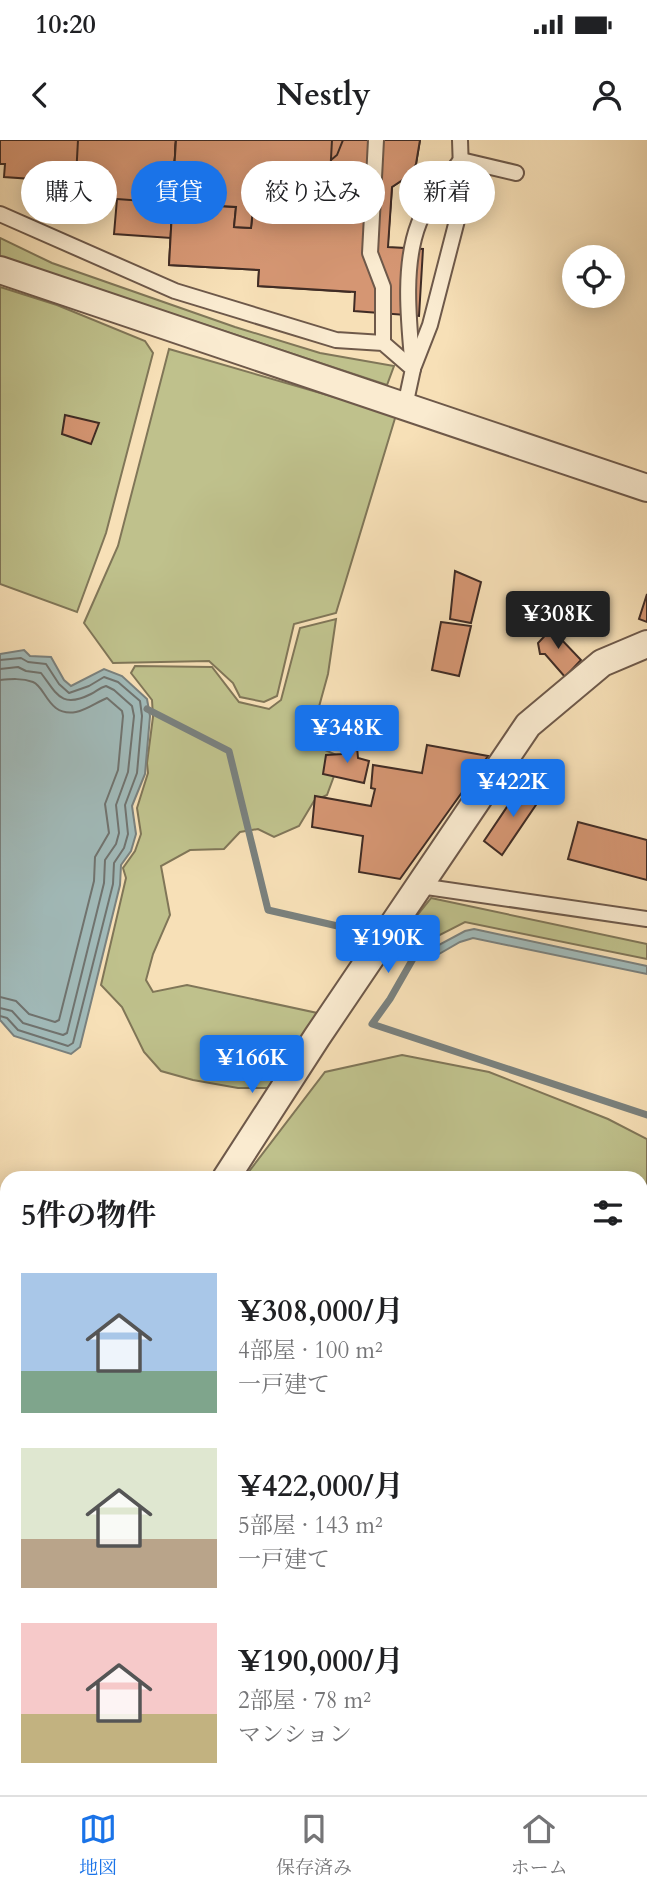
<!DOCTYPE html>
<html lang="ja">
<meta charset="utf-8">
<style>
body{margin:0;font-family:Cardo,"Noto Serif JP",serif;background:#f6f6f6;color:#202124;height:100vh;display:flex;flex-direction:column;font-size:26px;white-space:nowrap}
*{box-sizing:border-box;margin:0}
p{font-size:23px;color:#757577}
.icon{flex:none;width:38px;height:38px;fill:none;stroke:currentColor;stroke-width:2;stroke-linecap:round;stroke-linejoin:round}
.map{position:relative;flex:1;overflow:hidden}
.details{position:absolute;left:0px;top:1031px;width:648px;height:625px;display:flex;flex-direction:column;background:#fff;border-radius:21px 21px 0 0;box-shadow:0 4px 18px #0003}
.details>*{flex:none}
.guide{position:absolute;left:21px;top:21px;width:606px;height:63px;display:flex;gap:14px}
.tools{position:absolute;left:562px;top:105px;display:grid;gap:14px}
.tools a{display:grid;place-items:center;width:63px;height:63px;border-radius:50%;background:#fff;box-shadow:0 4px 18px #0003;font-size:35px}
.price{position:absolute;translate:-50% -60px;padding:0 16px;border-radius:7px;background:#1a73e8;color:#fff;font-size:23px;line-height:46px;filter:drop-shadow(0 2px 4px #0008)}
.price::after{content:'';position:absolute;left:50%;top:42px;width:21px;height:16px;margin-left:-10px;background:inherit;clip-path:polygon(0 0,100% 0,50% 100%)}
.price.current{background:#222;color:#fff}
ul{padding:0;list-style:none}
li{display:flex;align-items:center;gap:21px;height:175px;padding:0 21px}
li span{display:grid;place-items:center;flex:none;width:196px;height:140px;border-radius:0px;color:#555}
li>.icon{margin-inline-start:auto}
span .icon{width:84px;height:84px;fill:#fffc;stroke-width:1}
li b{font-size:30px}
h2{display:flex;justify-content:space-between;align-items:center;height:84px;padding:0 21px;font-size:30px}
.pill{padding:0 24px;border-radius:32px;background:#fff;box-shadow:0 4px 18px #0003;font-size:24px;line-height:63px}
.pill.current{background:#1a73e8;color:#fff}
.status{display:flex;justify-content:space-between;align-items:center;height:49px;padding:0 35px;background:#fff;direction:ltr}
.status svg{height:19px;fill:currentColor}
header{display:flex;justify-content:space-between;align-items:center;height:91px;padding:0 21px;background:#fff;font-size:32px;font-weight:700}
.tab-bar{display:flex;justify-content:space-around;align-items:center;height:98px;border-top:2px solid #e0e0e0;background:#fff;font-size:19px;color:#757577}
.tab-bar a{display:grid;justify-items:center;gap:4px}
.tab-bar .current{color:#1a73e8}
.map>svg:first-child{display:block}
.green{fill:#bfc18c;stroke:#807658;stroke-width:2}
.water{fill:#a1bab9;stroke:#7a817e;stroke-width:2}
.lines{fill:none;stroke-linecap:round;stroke-linejoin:round}
.shore{stroke:#70736f;stroke-width:2}
.stream{stroke:#7a817e;stroke-width:7}
.building{fill:#d59673;stroke:#402c25;stroke-width:2}
.service-casing{stroke:#6e594a;stroke-width:18}
.minor-casing{stroke:#6e594a;stroke-width:30}
.primary-casing{stroke:#402c25;stroke-width:42}
.service{stroke:#faebd0;stroke-width:14}
.minor{stroke:#faebd0;stroke-width:26}
.primary{stroke:#f7e0b7;stroke-width:38}
</style>
<div class="status"><b>10:20</b><svg viewBox="0 0 49 12"><path d="M0 12V9h3v3zM5 12V6h3v6zM10 12V3h3v9zM15 12V0h3v12zM26 1h20v11H26zM47 4h2v5h-2z"/></svg></div>
<header><svg class="icon" aria-label="back" viewBox="0 0 24 24"><path d="M15 5l-7 7 7 7"/></svg>Nestly<svg class="icon" aria-label="person" viewBox="0 0 24 24"><circle cx="12" cy="8" r="4"/><path d="M4 21q1-7 8-7t8 7"/></svg></header>
<div class="map">
<svg width="647" height="1655" viewBox="0 0 647 1655">
<rect width="100%" height="100%" fill="#f7e0b7"/>
<filter id="stains"><feTurbulence type="fractalNoise" baseFrequency=".00286" numOctaves="4"/><feColorMatrix values="0 0 0 0 .2 0 0 0 0 .09 0 0 0 0 .02 0 0 0 .5 -.17"/></filter>
<radialGradient id="worn" r=".72"><stop offset=".6" stop-color="#630" stop-opacity="0"/><stop offset="1" stop-color="#630" stop-opacity=".3"/></radialGradient>
<g class="green">
<polygon points="0,98 52,123 235,187 320,213 394,226 387,245 0,117"/>
<polygon points="0,147 57,165 145,201 153,213 106,393 77,472 0,444"/>
<polygon points="169,209 396,275 336,473 294,484 277,556 264,562 240,557 233,543 209,521 113,523 84,483 118,406"/>
<polygon points="336,479 328,534 309,603 341,617 327,655 314,661 299,686 274,697 258,689 240,692 224,709 190,710 161,726 170,775 153,814 146,840 153,852 187,845 322,874 275,948 238,948 193,940 161,931 144,912 122,867 101,845 126,738 123,728 135,711 141,694 137,668 148,633 147,623 153,577 152,560 131,533 135,526 212,527 239,562 269,569 281,560 300,488"/>
<polygon points="431,758 647,804 647,819 465,782 434,798 406,789"/>
<polygon points="402,915 489,932 608,979 647,999 647,1217 641,1221 640,1038 244,1038 325,932"/>
<polygon points="647,1223 647,1345 641,1347 641,1228"/>
<polygon points="7,1388 7,1454 0,1451 0,1399"/>
<polygon points="647,1632 647,1655 585,1655 602,1649 640,1648 641,1638"/>
</g>
<g class="water">
<polygon points="24,510 30,516 51,517 64,540 71,546 104,529 122,536 147,559 150,576 145,634 132,666 136,694 131,711 121,725 120,745 80,907 71,914 14,896 0,880 0,514"/>
<polygon points="474,789 647,826 647,834 473,798 460,802 439,814 409,808 412,799 439,805 465,791"/>
</g>
<g class="lines">
<g class="shore">
<polyline points="0,520 21,518 28,522 46,524 59,544 69,553 89,546 104,537 118,542 140,561 142,576 137,633 125,665 128,694 124,708 114,723 113,744 73,903 68,906 18,890 7,878 0,876"/>
<path d="M0,529l18,-2 8,4 15,2c16,21 20,36 50,21 6,-3 8,-6 15,-8l8,4 18,16 2,10 -6,56 -12,33 3,28 -3,11 -11,16 -1,23 -37,150 -4,2 -40,-12 -11,-12 -12,-3"/>
<path d="M0,540c11,-1 22,-2 33,2 13,5 15,35 43,30 11,-2 21,-10 31,-14l15,13 1,5 -5,54 -13,34 4,29 -14,24 -1,24 -35,139 -4,2 -26,-8 -13,-13 -16,-4"/>
</g>
<g class="stream">
<polyline points="147,569 229,611 268,770 368,793"/>
<polyline points="403,801 420,805"/>
<polyline points="418,810 390,859 372,884 647,975"/>
<polyline points="640,1549 647,1544"/>
<polyline points="0,1582 7,1582"/>
</g>
</g>
<g class="building">
<polygon points="0,0 176,0 171,98 114,94 117,59 31,53 32,39 4,37 5,24 0,24"/>
<polygon points="78,0 176,0 172,63 75,56"/>
<polygon points="176,0 420,0 416,24 410,35 392,47 386,128 352,125 350,152 258,146 259,130 169,125"/>
<polygon points="176,0 420,0 416,24 410,35 392,47 388,107 423,109 419,176 354,171 355,152 258,146 259,130 169,125"/>
<polygon points="176,0 343,0 337,15 331,20 328,74 253,69 251,88 234,87 236,67 172,63"/>
<polygon points="176,0 332,0 328,74 253,69 251,88 234,87 236,67 172,63"/>
<polygon points="65,275 99,283 91,304 62,294"/>
<polygon points="455,431 481,442 471,483 450,479"/>
<polygon points="647,454 647,482 639,479"/>
<polygon points="441,482 471,486 459,536 432,530"/>
<polygon points="555,485 564,491 559,497 581,520 565,537 545,514 540,514 538,503"/>
<polygon points="362,586 375,588 373,603 359,601"/>
<polygon points="427,605 488,616 400,739 359,732 363,696 312,687 315,656 371,666 375,649 371,648 373,625 422,633"/>
<polygon points="343,606 357,607 358,618 369,621 364,643 323,634 326,615 342,614"/>
<polygon points="523,643 542,656 502,715 484,701"/>
<polygon points="578,682 647,700 647,740 568,719"/>
<polygon points="6,1527 7,1527 7,1561 2,1560"/>
<polygon points="306,1648 335,1650 335,1655 306,1655"/>
<polygon points="341,1648 379,1651 379,1655 341,1655"/>
</g>
<g class="lines">
<g class="service-casing">
<g id="service">
<polyline points="376,0 370,113 383,147 383,203"/>
<polyline points="0,74 175,151 336,200 383,203 413,229 405,266"/>
<polyline points="414,226 430,185 462,61 460,0"/>
<path d="M413,229c-4,-45 -11,-103 6,-146 9,-23 27,-44 42,-63l55,13"/>
<polyline points="420,746 647,779"/>
</g>
</g>
<g class="minor-casing">
<g id="minor">
<polyline points="0,130 647,348"/>
<polyline points="226,1038 317,897 528,585 602,523 647,504"/>
<polyline points="0,1385 7,1374"/>
<polyline points="230,1655 232,1648"/>
</g>
</g>
<g class="primary-casing">
<g id="primary">
<polyline points="0,1329 7,1331"/>
<polyline points="418,1648 425,1655"/>
</g>
</g>
<use href="#service" class="service"/>
<use href="#minor" class="minor"/>
<use href="#primary" class="primary"/>
</g>
<rect width="100%" height="100%" filter="url(#stains)"/>
<rect width="100%" height="100%" fill="url(#worn)"/>
</svg>
<div class="tools">
<a><svg class="icon" aria-label="locate" viewBox="0 0 24 24"><circle cx="12" cy="12" r="6"/><path d="M12 2v4M12 18v4M2 12h4M18 12h4"/></svg></a>
</div>
<b class="price current" style="left:558px;top:511px">¥308K</b>
<b class="price" style="left:347px;top:625px">¥348K</b>
<b class="price" style="left:513px;top:679px">¥422K</b>
<b class="price" style="left:388px;top:835px">¥190K</b>
<b class="price" style="left:252px;top:955px">¥166K</b>
<div class="guide">
<a class="pill">購入</a>
<a class="pill current">賃貸</a>
<a class="pill">絞り込み</a>
<a class="pill">新着</a>
</div>
<section class="details">
<h2>5件の物件<svg class="icon" aria-label="filters" viewBox="0 0 24 24"><path d="M4 7h16M4 17h16"/><circle cx="9" cy="7" r="2"/><circle cx="15" cy="17" r="2"/></svg></h2>
<ul>
<li><span style="background:linear-gradient(#a9c7e8 70%,#7fa58c 0)"><svg class="icon" aria-label="home" viewBox="0 0 24 24"><path d="M3 11l9-7 9 7M6 9v11h12V9"/></svg></span><div><b>¥308,000/月</b><p>4部屋 · 100 m²</p><p>一戸建て</p></div></li>
<li><span style="background:linear-gradient(#dfe7d0 65%,#b9a48a 0)"><svg class="icon" aria-label="home" viewBox="0 0 24 24"><path d="M3 11l9-7 9 7M6 9v11h12V9"/></svg></span><div><b>¥422,000/月</b><p>5部屋 · 143 m²</p><p>一戸建て</p></div></li>
<li><span style="background:linear-gradient(#f6c9c9 65%,#c2b280 0)"><svg class="icon" aria-label="home" viewBox="0 0 24 24"><path d="M3 11l9-7 9 7M6 9v11h12V9"/></svg></span><div><b>¥190,000/月</b><p>2部屋 · 78 m²</p><p>マンション</p></div></li>
</ul>
</section>
</div>
<nav class="tab-bar">
<a class="current"><svg class="icon" aria-label="map" viewBox="0 0 24 24"><path d="M3 6l6-2 6 2 6-2v14l-6 2-6-2-6 2zM9 4v14M15 6v14"/></svg>地図</a>
<a><svg class="icon" aria-label="saved" viewBox="0 0 24 24"><path d="M7 4h10v16l-5-4-5 4z"/></svg>保存済み</a>
<a><svg class="icon" aria-label="home" viewBox="0 0 24 24"><path d="M3 11l9-7 9 7M6 9v11h12V9"/></svg>ホーム</a>
</nav>
